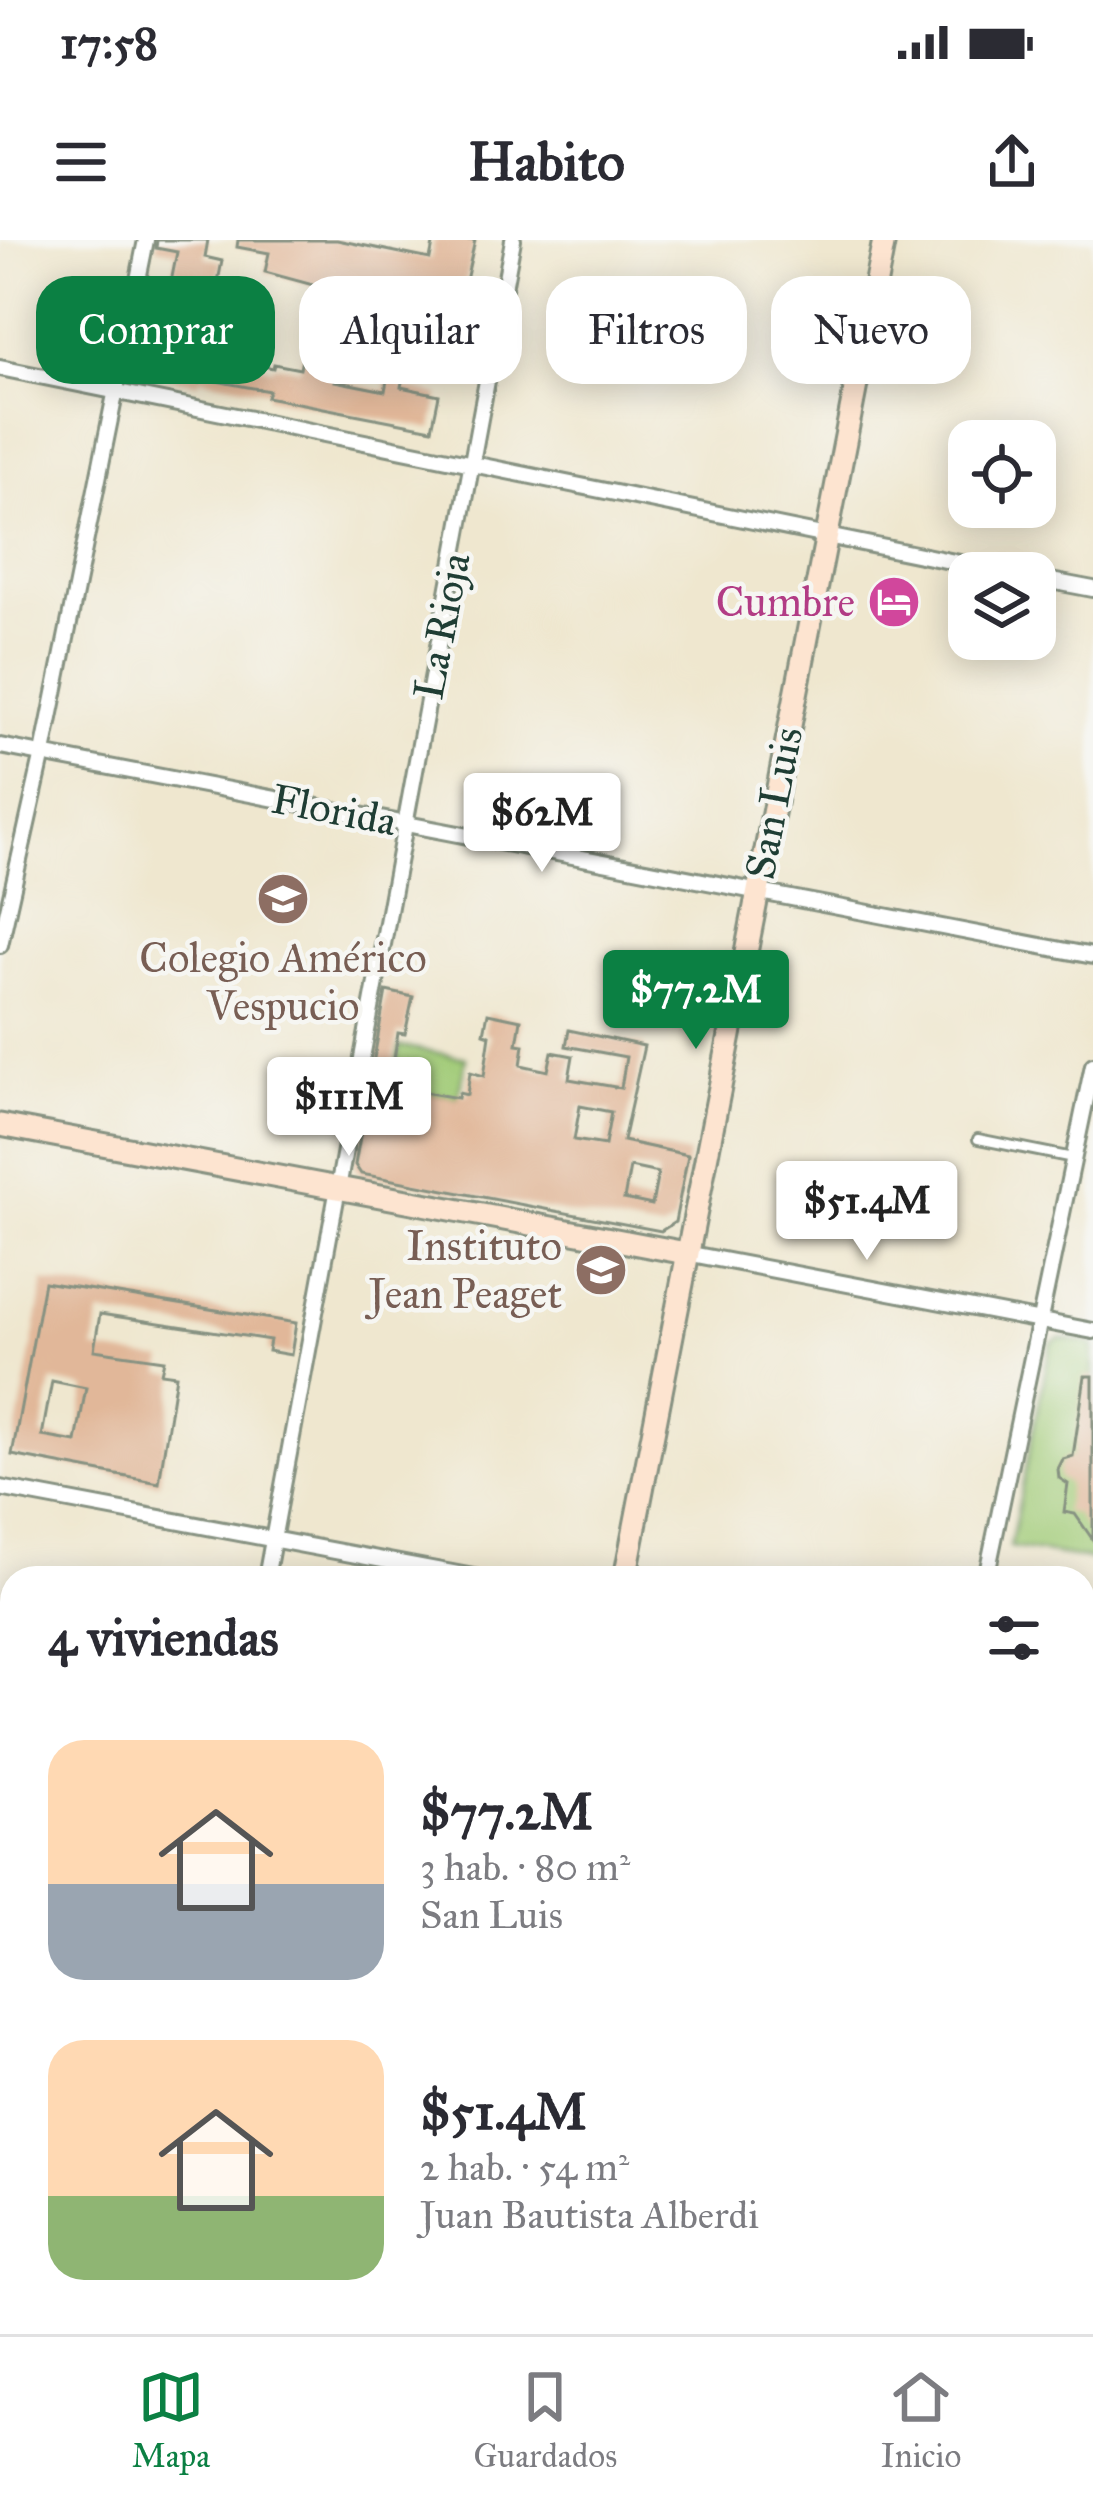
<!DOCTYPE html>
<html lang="es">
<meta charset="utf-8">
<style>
body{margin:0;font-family:"IM FELL Great Primer",serif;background:#f2f2f3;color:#2b2b33;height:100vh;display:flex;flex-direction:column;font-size:45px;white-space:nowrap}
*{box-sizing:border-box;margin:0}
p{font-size:39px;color:#7c7c81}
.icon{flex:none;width:66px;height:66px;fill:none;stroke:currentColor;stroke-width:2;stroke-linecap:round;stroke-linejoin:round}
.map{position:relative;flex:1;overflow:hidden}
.sheet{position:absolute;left:0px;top:1326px;width:1095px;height:768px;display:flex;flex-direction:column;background:#fff;border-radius:36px 36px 0 0;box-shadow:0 6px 30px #0003}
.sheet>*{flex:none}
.top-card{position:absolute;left:36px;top:36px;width:1023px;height:108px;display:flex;gap:24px}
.tools{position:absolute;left:948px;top:180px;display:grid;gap:24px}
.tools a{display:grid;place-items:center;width:108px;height:108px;border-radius:24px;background:#fff;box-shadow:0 6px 30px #0003;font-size:60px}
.price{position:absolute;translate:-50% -102px;padding:0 27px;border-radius:12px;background:#fff;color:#222;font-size:39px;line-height:78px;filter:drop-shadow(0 3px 6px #0008)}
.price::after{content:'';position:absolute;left:50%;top:72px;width:36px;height:27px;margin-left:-18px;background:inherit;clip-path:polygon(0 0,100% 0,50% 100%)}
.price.current{background:#0b8043;color:#fff}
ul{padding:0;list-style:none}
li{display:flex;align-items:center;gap:36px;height:300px;padding:0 48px}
li span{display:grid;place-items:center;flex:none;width:336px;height:240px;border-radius:36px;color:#555}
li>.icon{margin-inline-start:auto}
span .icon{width:144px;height:144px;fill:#fffc;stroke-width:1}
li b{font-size:51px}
h2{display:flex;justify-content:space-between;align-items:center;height:144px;padding:0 48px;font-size:51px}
.chip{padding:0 42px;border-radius:36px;background:#fff;box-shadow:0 6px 30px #0003;font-size:42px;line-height:108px}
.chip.current{background:#0b8043;color:#fff}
.status{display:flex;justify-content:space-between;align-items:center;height:84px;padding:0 60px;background:#fff;direction:ltr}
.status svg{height:33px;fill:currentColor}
header{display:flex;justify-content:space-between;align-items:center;height:156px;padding:0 48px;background:#fff;font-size:54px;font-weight:700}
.dock{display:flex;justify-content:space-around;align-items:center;height:168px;border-top:3px solid #e1e1e2;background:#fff;font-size:33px;color:#7c7c81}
.dock a{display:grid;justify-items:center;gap:6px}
.dock .current{color:#0b8043}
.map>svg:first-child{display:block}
.green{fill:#a1cb77;stroke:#608456;stroke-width:3}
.building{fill:#e1b799;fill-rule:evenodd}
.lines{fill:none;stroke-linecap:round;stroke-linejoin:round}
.lane-casing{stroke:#879282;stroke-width:14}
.street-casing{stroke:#879282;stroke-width:20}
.secondary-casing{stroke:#879282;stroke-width:27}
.lane{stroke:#fff;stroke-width:8}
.street{stroke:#fff;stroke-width:14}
.secondary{stroke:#fde4d0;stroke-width:21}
.labels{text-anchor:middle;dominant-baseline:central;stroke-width:9;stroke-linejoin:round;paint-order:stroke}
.hotel-label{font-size:42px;fill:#b23c85;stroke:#f6f6f2;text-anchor:end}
.street-label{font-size:42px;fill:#1f3d34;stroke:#f6f6f2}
.education-label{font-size:42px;fill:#785e54;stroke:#f6f6f2}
</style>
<div class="status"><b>17:58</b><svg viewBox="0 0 49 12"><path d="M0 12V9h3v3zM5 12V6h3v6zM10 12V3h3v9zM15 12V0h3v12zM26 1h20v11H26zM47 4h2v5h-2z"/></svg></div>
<header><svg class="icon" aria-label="menu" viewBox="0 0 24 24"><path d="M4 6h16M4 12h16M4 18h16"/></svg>Habito<svg class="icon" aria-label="share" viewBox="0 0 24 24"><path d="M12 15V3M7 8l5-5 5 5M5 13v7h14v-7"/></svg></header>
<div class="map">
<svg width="1093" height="2094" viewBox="0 0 1093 2094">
<rect width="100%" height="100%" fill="#f6f6f2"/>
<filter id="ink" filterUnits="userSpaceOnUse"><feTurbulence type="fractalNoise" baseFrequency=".00833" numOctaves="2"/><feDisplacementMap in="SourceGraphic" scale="24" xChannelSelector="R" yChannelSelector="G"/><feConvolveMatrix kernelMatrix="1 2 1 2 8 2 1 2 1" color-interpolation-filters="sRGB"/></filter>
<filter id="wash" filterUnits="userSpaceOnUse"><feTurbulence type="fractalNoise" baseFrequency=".004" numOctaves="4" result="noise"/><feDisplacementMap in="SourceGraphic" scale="48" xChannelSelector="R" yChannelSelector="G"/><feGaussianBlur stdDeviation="2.7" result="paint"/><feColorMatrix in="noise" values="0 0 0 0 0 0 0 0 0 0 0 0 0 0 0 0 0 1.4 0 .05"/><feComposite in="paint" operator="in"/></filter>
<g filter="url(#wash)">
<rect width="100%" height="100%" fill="#efe7cf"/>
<g class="green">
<polygon points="400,806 466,818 458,858 392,846"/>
<polygon points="1060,1098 1093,1104 1093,1320 1010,1307 1051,1103"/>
</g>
<g id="blocks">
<g class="building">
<polygon points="157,0 208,0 205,17 222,21 204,114 273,128 274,124 300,129 317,46 265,32 269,13 237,7 238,0 337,0 430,19 434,0 475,0 459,72 349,52 335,124 339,124 335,141 385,151 392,113 407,116 401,147 439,155 432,189 267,157 269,151 200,138 199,143 147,133 157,81 163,82 177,12 156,8"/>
<path d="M386,751l27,6 -8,37 -7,-1 -8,53 68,12 1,-5 8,2 3,-23 14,4 6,-41 -6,-2 4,-20 33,7 -4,24 7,1 -3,20 27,6 4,-19 21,4 -4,23 52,9 5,-31 -60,-11 3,-16 75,16 -21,95 65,14 -13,67 -14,9 -300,-57 -6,-9zM580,866l31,6 -6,33 -31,-5zM630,927l28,6 -6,32 -28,-6z"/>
<path d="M44,1042l252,41 -5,32 -23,-4 2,-11 -170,-26 -6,36 70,10 -3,13 15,2 -17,108 -147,-28zM52,1141l34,7 -10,54 -34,-6z"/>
<polygon points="1085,1136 1093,1136 1093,1300 1075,1274 1064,1272 1068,1244 1059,1238 1058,1229 1063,1219 1073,1216"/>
</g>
</g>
</g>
<g filter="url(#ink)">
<use href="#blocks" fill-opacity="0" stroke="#879282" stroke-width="3"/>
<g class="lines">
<g class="lane-casing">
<polyline id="lane" points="978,899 1073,918"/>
</g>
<g class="street-casing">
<g id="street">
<polyline points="0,128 1009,333"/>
<polyline points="1035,338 1093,349"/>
<polyline points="0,506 1093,716"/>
<polyline points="0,705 43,513 146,0"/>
<polyline points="686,1013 1093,1091"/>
<polyline points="0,1248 479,1338"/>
<polyline points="266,1338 513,0"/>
<polyline points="986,1338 1093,825"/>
<polyline points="1083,1450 1093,1451"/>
<polyline points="0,1646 5,1623"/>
<polyline points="128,2094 131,2082"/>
<polyline points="823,2094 826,2082"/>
</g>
</g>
<g class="secondary-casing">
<g id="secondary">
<polyline points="0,885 686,1013"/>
<polyline points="625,1338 884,0"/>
<polyline points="0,1622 12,1624"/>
<polyline points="1083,1813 1093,1815"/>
<polyline points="0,1995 12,1997"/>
<polyline points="471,2082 534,2094"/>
</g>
</g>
<use href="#lane" class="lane"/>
<use href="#street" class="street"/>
<use href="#secondary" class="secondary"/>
</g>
</g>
<defs>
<g id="hotel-disc" transform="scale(2.7)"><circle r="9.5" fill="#d1479c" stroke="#f6f6f2"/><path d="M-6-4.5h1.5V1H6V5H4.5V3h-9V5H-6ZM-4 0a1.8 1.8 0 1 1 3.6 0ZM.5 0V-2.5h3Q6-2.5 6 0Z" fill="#fff"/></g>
<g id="school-disc" transform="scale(2.7)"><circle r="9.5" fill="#8d6e63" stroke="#f6f6f2"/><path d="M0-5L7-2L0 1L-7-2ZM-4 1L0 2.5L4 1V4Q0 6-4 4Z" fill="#fff"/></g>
</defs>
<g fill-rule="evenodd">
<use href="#hotel-disc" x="894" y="362"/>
<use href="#school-disc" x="283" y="659"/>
<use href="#school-disc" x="601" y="1030"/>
</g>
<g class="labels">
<g class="hotel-label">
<text x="855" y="362">Cumbre</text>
</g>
<g class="street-label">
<text transform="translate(442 386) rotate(-79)">La Rioja</text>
<text transform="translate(774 563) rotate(-79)">San Luis</text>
<text transform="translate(334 570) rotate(11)">Florida</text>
</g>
<g class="education-label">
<text x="283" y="718">Colegio Américo<tspan x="283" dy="48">Vespucio</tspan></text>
<text x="562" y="1006" text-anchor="end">Instituto<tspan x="562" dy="48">Jean Peaget</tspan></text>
</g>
</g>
</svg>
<div class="tools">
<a><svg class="icon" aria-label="locate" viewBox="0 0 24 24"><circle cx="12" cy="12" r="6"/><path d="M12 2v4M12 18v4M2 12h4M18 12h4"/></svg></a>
<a><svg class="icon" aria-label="layers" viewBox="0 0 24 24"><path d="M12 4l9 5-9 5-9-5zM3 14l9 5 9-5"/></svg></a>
</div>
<b class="price" style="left:542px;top:635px">$62M</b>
<b class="price current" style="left:696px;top:812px">$77.2M</b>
<b class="price" style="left:349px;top:919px">$111M</b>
<b class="price" style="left:867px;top:1023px">$51.4M</b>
<div class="top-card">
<a class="chip current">Comprar</a>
<a class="chip">Alquilar</a>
<a class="chip">Filtros</a>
<a class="chip">Nuevo</a>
</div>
<section class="sheet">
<h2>4 viviendas<svg class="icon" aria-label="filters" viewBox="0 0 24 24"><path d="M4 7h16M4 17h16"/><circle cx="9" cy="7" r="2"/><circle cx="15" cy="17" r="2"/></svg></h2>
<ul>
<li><span style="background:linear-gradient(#ffd9b3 60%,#9aa5b1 0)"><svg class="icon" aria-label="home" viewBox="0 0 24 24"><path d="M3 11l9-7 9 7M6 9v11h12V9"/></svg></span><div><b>$77.2M</b><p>3 hab. · 80 m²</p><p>San Luis</p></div></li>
<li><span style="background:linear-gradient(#ffd9b3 65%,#8fb573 0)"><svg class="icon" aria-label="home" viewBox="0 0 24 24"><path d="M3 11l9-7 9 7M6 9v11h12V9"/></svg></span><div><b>$51.4M</b><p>2 hab. · 54 m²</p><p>Juan Bautista Alberdi</p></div></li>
</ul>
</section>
</div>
<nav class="dock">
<a class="current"><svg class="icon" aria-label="map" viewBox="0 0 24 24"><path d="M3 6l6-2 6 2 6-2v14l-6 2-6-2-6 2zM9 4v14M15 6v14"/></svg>Mapa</a>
<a><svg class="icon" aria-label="saved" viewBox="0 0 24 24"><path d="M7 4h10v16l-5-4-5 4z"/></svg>Guardados</a>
<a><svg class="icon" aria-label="home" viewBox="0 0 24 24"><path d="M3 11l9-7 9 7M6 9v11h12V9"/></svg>Inicio</a>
</nav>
